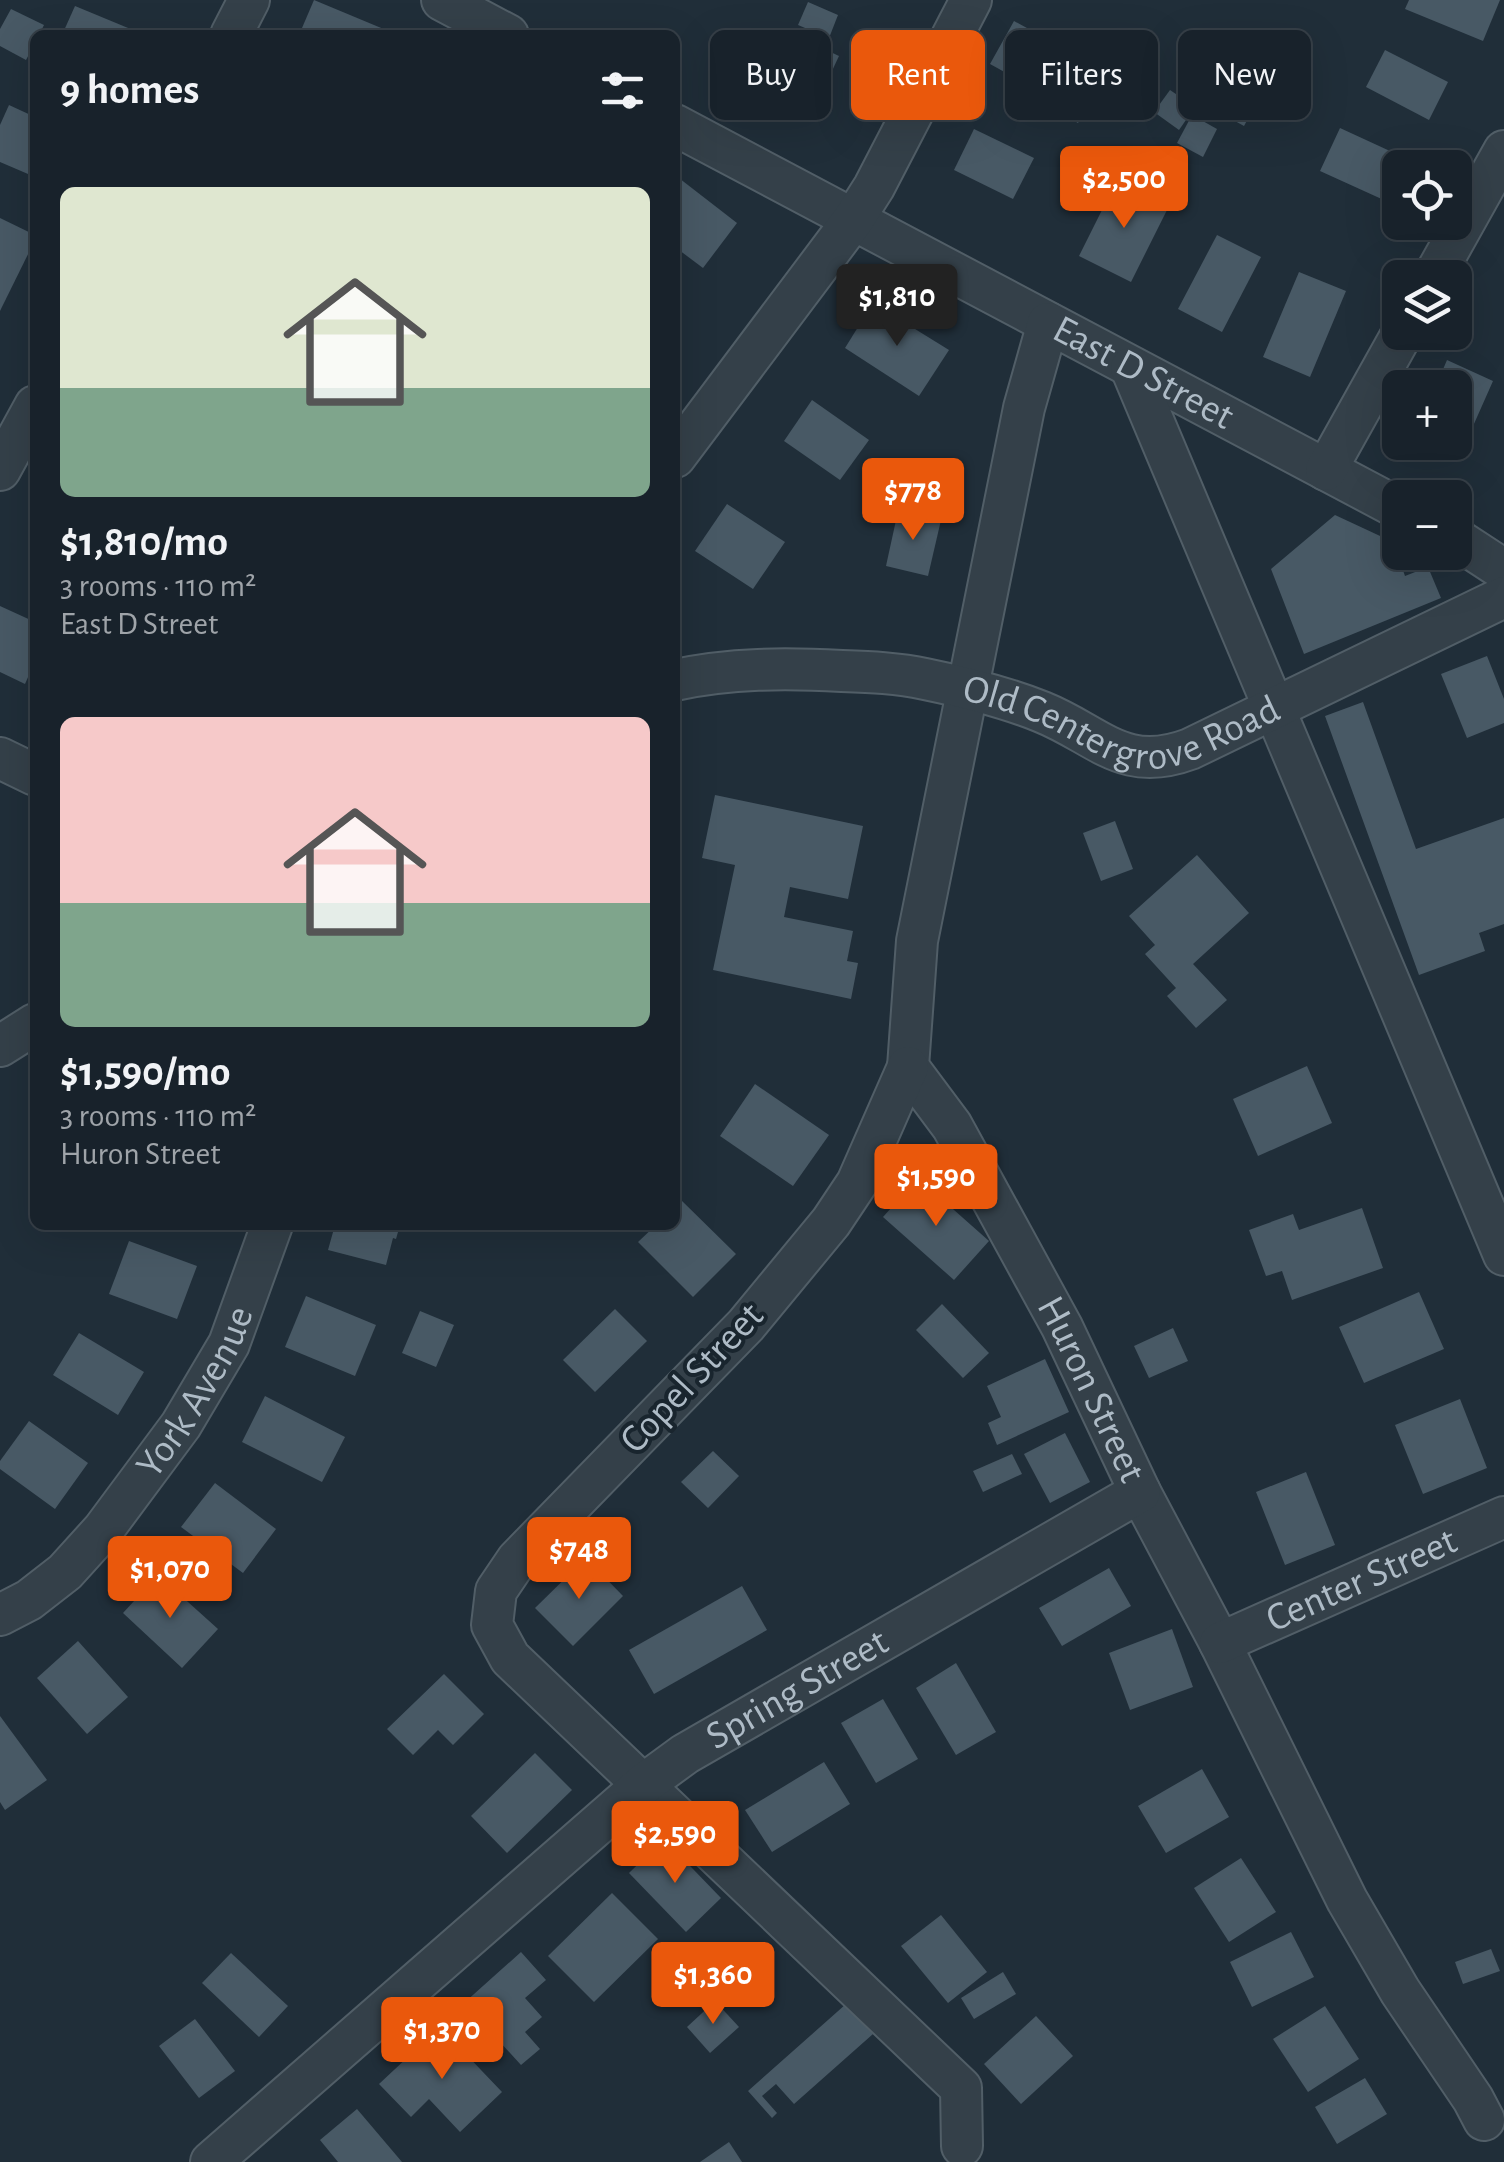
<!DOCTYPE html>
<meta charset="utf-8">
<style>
body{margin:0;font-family:"Alegreya Sans",sans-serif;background:#252f37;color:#f1f3f6;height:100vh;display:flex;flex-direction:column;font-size:38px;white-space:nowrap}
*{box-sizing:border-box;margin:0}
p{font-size:32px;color:#9fa4a9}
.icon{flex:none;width:55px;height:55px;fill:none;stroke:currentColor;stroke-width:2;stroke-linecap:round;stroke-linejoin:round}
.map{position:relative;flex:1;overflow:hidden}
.side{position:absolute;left:30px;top:30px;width:650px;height:1200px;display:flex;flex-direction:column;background:#18222b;border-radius:15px;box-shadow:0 10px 40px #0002,0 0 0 2px #363f47}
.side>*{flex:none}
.top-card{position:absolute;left:710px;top:30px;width:642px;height:90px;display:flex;gap:20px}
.fabs{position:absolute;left:1382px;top:150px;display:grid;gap:20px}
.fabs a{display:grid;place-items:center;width:90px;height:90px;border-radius:15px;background:#18222b;box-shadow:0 10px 40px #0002,0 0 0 2px #363f47;font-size:50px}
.price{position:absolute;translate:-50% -85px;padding:0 22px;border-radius:10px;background:#ea580c;color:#fff;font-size:32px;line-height:65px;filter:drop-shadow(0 2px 5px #0008)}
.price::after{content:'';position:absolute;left:50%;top:60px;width:30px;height:22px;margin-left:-15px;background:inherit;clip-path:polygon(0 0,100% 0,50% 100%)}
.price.active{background:#222;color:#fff}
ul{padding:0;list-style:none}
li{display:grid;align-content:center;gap:20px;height:530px;padding:0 30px}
li span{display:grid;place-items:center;height:310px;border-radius:15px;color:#555}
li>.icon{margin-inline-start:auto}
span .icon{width:180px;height:180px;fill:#fffc;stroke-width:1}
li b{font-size:42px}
h2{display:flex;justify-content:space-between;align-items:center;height:120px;padding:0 30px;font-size:42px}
.tag{padding:0 35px;border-radius:15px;background:#18222b;box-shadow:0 10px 40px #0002,0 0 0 2px #363f47;font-size:35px;line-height:90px}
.tag.active{background:#ea580c;color:#fff}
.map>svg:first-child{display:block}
.building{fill:#485965}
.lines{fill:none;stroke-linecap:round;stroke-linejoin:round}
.minor-casing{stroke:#515e67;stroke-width:44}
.minor{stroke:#344049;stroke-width:40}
.labels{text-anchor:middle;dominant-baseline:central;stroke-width:8;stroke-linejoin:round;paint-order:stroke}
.street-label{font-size:40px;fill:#aebbc6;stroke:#19252e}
</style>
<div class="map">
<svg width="1504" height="2162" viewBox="0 0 1504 2162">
<rect width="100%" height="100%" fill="#202e39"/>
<g class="building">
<polygon points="314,0 386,30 384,35 299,35"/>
<polygon points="1409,0 1500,0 1483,41 1405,9"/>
<polygon points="808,2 838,15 829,38 798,25"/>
<polygon points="75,6 145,35 62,35"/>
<polygon points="11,9 44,25 39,35 35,35 35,43 26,60 0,46 0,29"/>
<polygon points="1014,21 1067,50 1048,84 1088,106 1078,123 1055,110 1059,102 990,64"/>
<polygon points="795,35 839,56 815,107 771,87"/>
<polygon points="1385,50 1448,82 1429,120 1366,87"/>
<polygon points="1222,55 1269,80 1244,126 1197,100"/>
<polygon points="1170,90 1195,107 1179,130 1154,112"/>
<polygon points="9,105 35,117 35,177 0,162 0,125"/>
<polygon points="1192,115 1217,129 1203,157 1177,143"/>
<polygon points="1340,128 1416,163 1414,168 1400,168 1400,199 1397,206 1320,171"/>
<polygon points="974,129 1034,158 1013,199 954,170"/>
<polygon points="675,175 737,223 703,268 675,247"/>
<polygon points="1117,180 1169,206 1131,282 1079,256"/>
<polygon points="0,218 35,235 35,240 0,311"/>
<polygon points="1217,235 1261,257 1222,332 1178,309"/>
<polygon points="1299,272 1346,291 1310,377 1263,357"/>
<polygon points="873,303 949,350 919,396 845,348"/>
<polygon points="1447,360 1493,381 1458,460 1418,442 1455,442 1455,388 1435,388"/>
<polygon points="812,400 869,440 840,480 784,441"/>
<polygon points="727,504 785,542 753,589 695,551"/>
<polygon points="898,511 941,520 928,576 886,566"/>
<polygon points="1335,515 1393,542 1405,576 1428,567 1441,598 1304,654 1271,569"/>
<polygon points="0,606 35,622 35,661 25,684 0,672"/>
<polygon points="1487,656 1504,699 1504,723 1467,738 1441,674"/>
<polygon points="1363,702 1416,849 1504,818 1504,924 1479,933 1485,951 1419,975 1325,716"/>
<polygon points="715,795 863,826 848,899 790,887 784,917 853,931 847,961 858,963 851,999 713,970 735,865 702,858"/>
<polygon points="1115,821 1133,869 1101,881 1083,833"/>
<polygon points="1197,855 1249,913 1193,964 1227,1000 1196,1028 1167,996 1176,988 1145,954 1155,945 1129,916"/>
<polygon points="1307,1066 1332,1123 1258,1156 1233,1099"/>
<polygon points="755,1084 829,1135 793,1186 720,1136"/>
<polygon points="918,1178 989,1241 954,1280 883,1217"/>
<polygon points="681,1200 736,1254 693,1297 638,1242 656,1225 675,1225 675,1206"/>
<polygon points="1362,1208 1383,1268 1292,1300 1282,1271 1266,1276 1249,1230 1293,1214 1299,1230"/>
<polygon points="335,1225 400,1225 396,1239 393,1238 386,1265 328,1250"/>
<polygon points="129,1241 197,1266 177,1319 109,1294"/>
<polygon points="1419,1292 1444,1349 1364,1383 1339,1327"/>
<polygon points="306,1296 376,1325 355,1376 285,1347"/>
<polygon points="942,1304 989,1353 963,1378 916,1330"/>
<polygon points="615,1309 647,1341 595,1392 563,1360"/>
<polygon points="420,1311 454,1325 436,1367 402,1353"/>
<polygon points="1173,1328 1188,1361 1149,1378 1134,1346"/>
<polygon points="79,1333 144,1372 118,1415 53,1375"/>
<polygon points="1045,1359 1069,1412 997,1445 988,1423 1001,1417 987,1386"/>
<polygon points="265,1396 345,1437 322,1482 242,1442"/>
<polygon points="1460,1399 1487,1468 1423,1494 1395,1425"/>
<polygon points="29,1421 88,1463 55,1509 0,1469 0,1461"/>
<polygon points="1065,1433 1090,1482 1050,1503 1024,1454"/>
<polygon points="713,1451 739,1476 708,1508 681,1482"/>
<polygon points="1012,1454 1022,1474 983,1492 973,1471"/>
<polygon points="1306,1472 1335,1545 1285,1565 1256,1492"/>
<polygon points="215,1483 276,1529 243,1573 181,1527"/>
<polygon points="586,1558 623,1596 573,1646 535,1608"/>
<polygon points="1109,1568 1131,1606 1062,1646 1039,1608"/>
<polygon points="158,1575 218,1629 182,1668 123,1613"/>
<polygon points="742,1586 767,1630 654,1694 629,1650"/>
<polygon points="1172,1629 1193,1687 1130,1710 1109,1653"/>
<polygon points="78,1641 128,1697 87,1734 37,1678"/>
<polygon points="956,1663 996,1732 956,1755 916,1688"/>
<polygon points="444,1674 484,1714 453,1745 438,1730 413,1755 387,1729"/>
<polygon points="883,1699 918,1759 876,1783 841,1723"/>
<polygon points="0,1716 47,1780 5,1810 0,1802"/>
<polygon points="535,1753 572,1790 507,1853 471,1816"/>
<polygon points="824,1762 850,1804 772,1852 745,1810"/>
<polygon points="1202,1769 1229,1817 1166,1853 1138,1806"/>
<polygon points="664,1839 721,1898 686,1932 629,1873"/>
<polygon points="1241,1858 1276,1912 1229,1942 1194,1888"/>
<polygon points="612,1893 658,1939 594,2002 548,1956"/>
<polygon points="941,1915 987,1972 948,2003 901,1946"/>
<polygon points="1291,1932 1314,1977 1252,2007 1230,1962"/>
<polygon points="1491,1949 1500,1971 1463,1984 1455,1962"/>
<polygon points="521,1952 546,1980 525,1998 542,2017 525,2032 540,2049 521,2065 464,2003"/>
<polygon points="231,1953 288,2006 259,2037 202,1983"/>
<polygon points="1003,1972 1016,1994 974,2019 961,1998"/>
<polygon points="715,2001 739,2027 710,2053 687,2027"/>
<polygon points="846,2004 873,2034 794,2104 776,2084 762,2096 777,2113 772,2118 748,2091"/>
<polygon points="1325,2006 1359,2059 1308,2092 1273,2039"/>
<polygon points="1036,2016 1073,2056 1021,2104 984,2064"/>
<polygon points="195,2019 235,2071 199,2098 159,2046"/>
<polygon points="440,2027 502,2092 460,2132 429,2099 411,2117 379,2084"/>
<polygon points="1365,2078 1387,2114 1337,2144 1315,2107"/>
<polygon points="357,2109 402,2162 338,2162 320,2140"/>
<polygon points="729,2142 742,2162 700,2162"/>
</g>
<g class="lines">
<g class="minor-casing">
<g id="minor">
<polyline points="442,0 508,35"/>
<polyline points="231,35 249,0"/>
<path id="s1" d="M675,125l725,384"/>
<polyline points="1433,278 1504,151"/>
<path id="s2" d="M1048,323l-24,85 -107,533 -9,126 44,59 110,201 78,165 80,151 127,257 53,91 73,108 11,21"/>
<polyline points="1131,368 1504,1255"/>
<polyline points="675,457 853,220 874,187 971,0"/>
<polyline points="0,470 35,406"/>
<polyline points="1326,470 1403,332"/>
<polyline points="1455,538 1504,570"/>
<path id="s3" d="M675,680c56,-12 110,-12 167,-9 28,1 56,2 83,8 39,8 80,18 117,33 57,23 81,62 148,37l314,-152"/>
<polyline points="0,758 35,775"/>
<polyline points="0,1046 35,1024"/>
<polyline points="908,1067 857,1183 831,1222 746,1325 517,1560 496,1591 492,1625 510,1658 961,2088 962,2146"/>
<path id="s4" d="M0,1615l29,-15 36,-28 38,-42 78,-105 48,-81 43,-119"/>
<path id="s5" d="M1220,1643l284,-126"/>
<path id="s6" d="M211,2162l433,-378 41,-30 455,-262"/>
</g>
</g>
<use href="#minor" class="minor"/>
</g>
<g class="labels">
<g class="street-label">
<text stroke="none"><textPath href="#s1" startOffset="530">East D Street</textPath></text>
<text stroke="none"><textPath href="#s3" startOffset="460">Old Centergrove Road</textPath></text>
<text transform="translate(692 1378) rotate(-47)">Copel Street</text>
<text stroke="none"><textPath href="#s4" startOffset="302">York Avenue</textPath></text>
<text stroke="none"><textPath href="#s2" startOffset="1130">Huron Street</textPath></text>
<text stroke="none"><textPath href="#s5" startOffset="155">Center Street</textPath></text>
<text stroke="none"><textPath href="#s6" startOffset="755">Spring Street</textPath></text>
</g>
</g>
</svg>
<div class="fabs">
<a><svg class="icon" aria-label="locate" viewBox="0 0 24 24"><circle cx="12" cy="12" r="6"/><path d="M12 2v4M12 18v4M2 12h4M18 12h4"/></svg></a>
<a><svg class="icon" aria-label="layers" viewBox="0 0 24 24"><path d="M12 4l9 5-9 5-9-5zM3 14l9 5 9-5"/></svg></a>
<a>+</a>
<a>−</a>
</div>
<b class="price" style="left:1124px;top:231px">$2,500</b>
<b class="price active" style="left:897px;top:349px">$1,810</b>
<b class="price" style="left:913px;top:543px">$778</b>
<b class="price" style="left:936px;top:1229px">$1,590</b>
<b class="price" style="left:579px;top:1602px">$748</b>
<b class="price" style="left:170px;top:1621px">$1,070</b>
<b class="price" style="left:675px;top:1886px">$2,590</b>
<b class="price" style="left:713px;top:2027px">$1,360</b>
<b class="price" style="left:442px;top:2082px">$1,370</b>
<div class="top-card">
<a class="tag">Buy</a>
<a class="tag active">Rent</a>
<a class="tag">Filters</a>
<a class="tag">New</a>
</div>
<section class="side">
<h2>9 homes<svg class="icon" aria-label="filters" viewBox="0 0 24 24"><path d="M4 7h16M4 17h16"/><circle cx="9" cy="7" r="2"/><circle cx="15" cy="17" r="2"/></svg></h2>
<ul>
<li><span style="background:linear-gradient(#dfe7d0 65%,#7fa58c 0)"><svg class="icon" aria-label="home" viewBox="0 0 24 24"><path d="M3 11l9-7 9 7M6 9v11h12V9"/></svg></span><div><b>$1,810/mo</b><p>3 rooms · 110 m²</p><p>East D Street</p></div></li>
<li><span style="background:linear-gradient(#f6c9c9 60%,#7fa58c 0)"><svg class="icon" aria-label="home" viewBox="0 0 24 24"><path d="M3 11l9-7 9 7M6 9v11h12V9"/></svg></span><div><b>$1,590/mo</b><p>3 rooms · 110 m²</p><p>Huron Street</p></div></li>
</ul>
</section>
</div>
